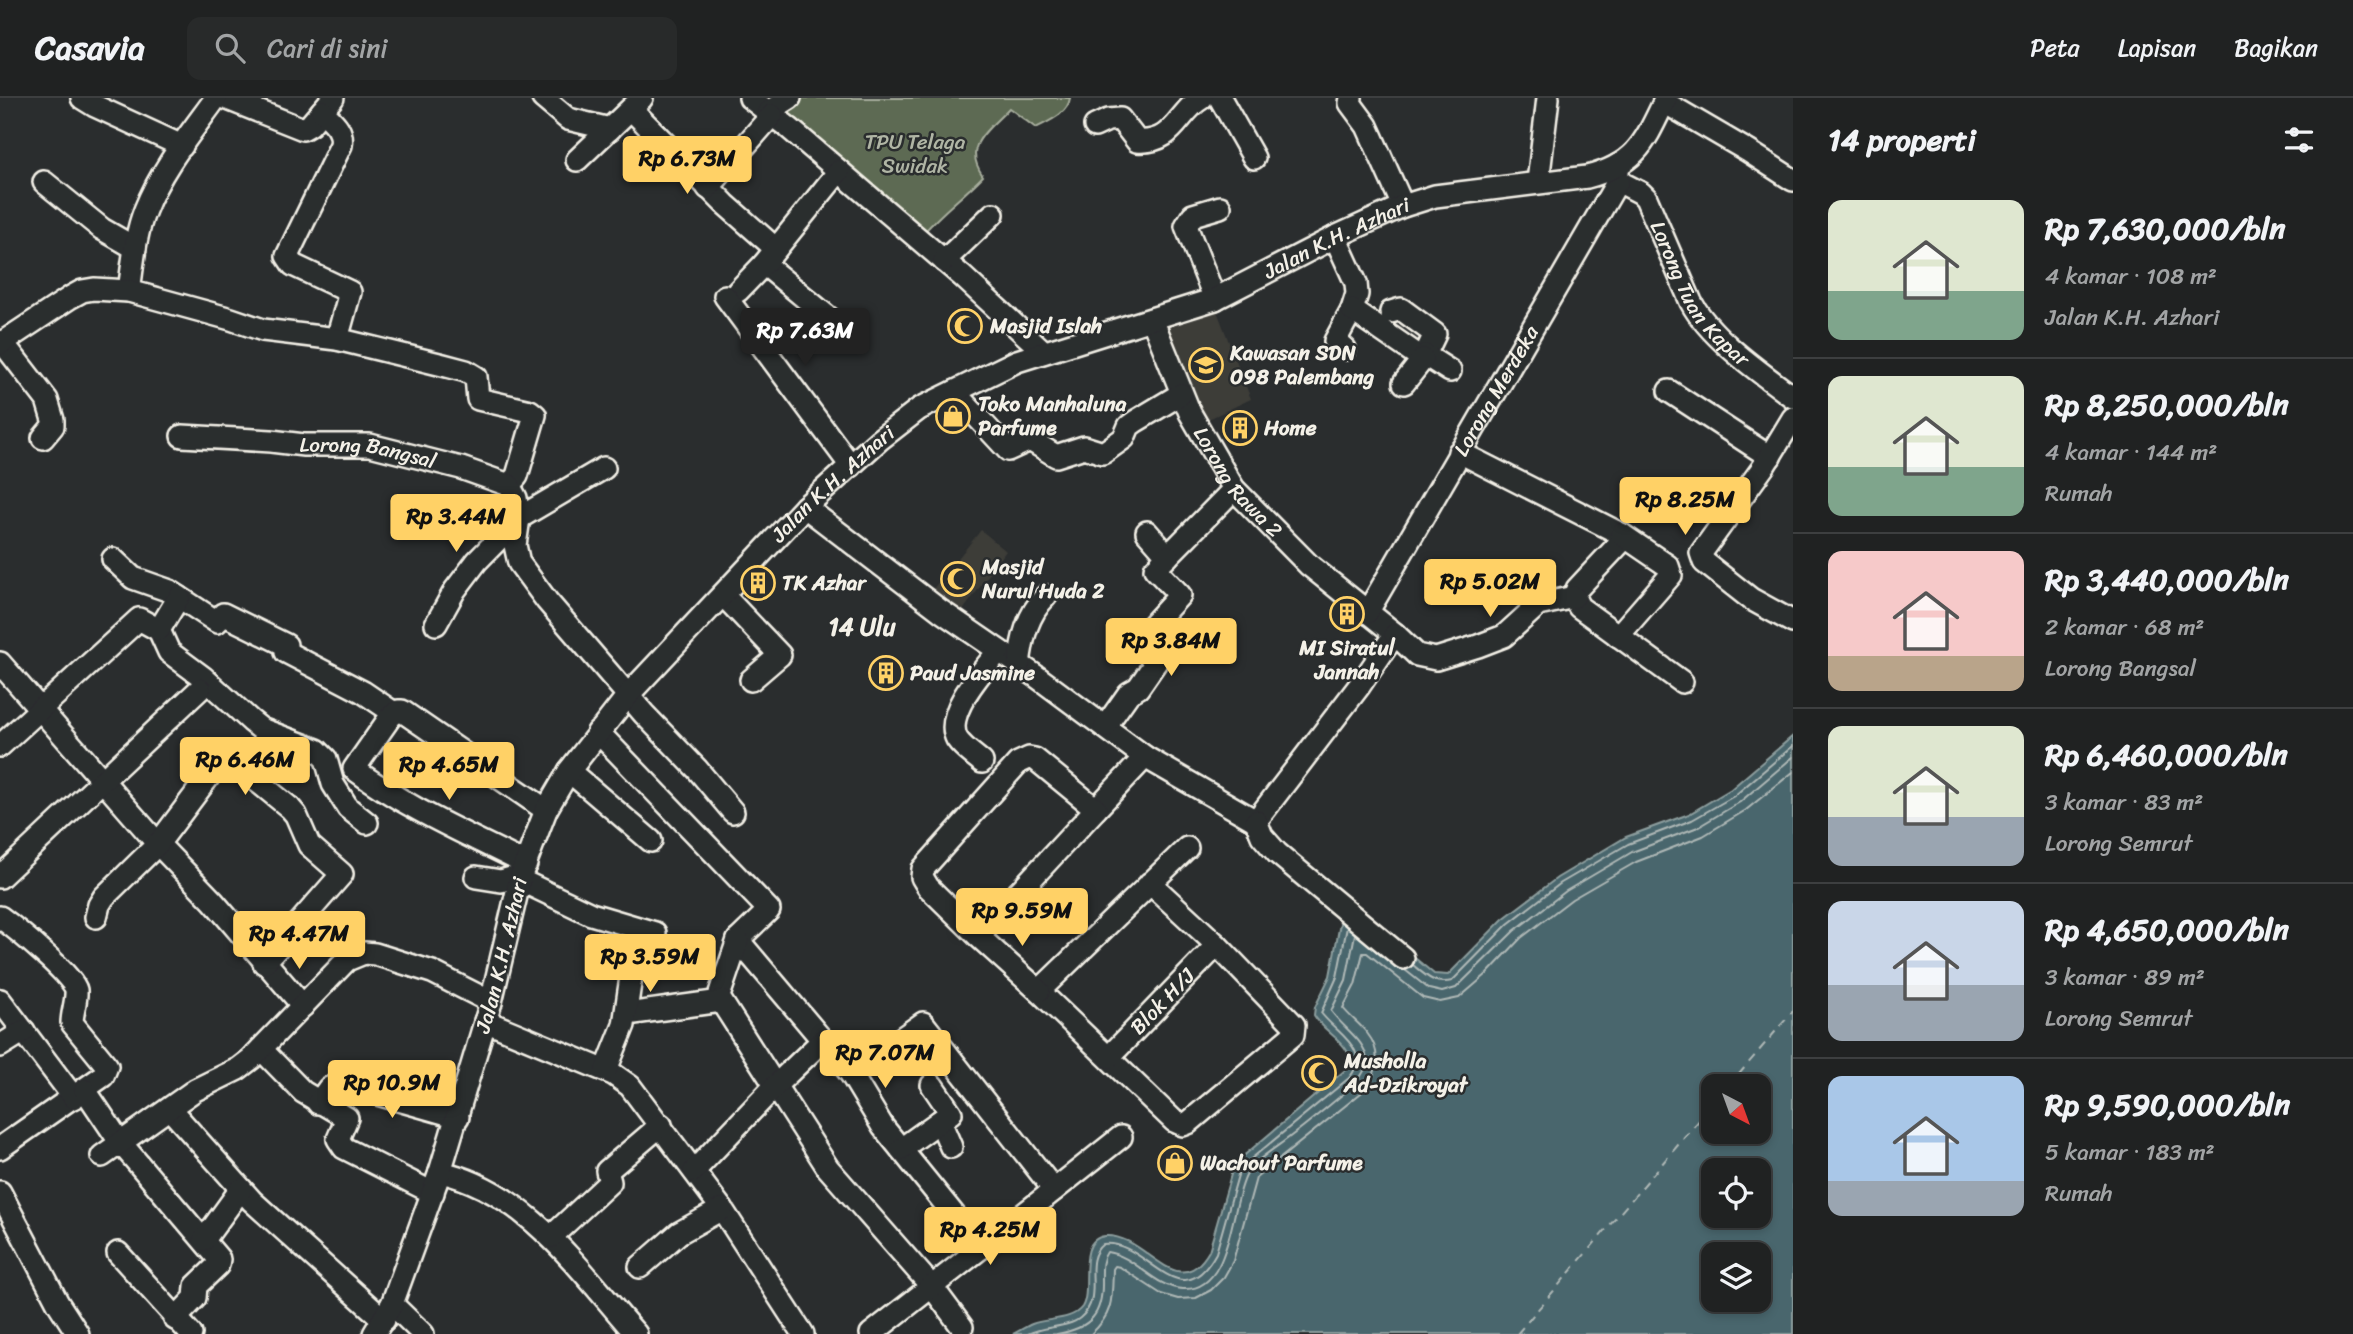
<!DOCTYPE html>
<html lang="id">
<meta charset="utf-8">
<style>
body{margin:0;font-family:Sriracha,sans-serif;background:#282a2a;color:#f1f3f6;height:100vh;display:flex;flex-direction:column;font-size:26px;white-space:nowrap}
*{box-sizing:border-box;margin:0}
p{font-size:23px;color:#a2a4a5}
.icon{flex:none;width:38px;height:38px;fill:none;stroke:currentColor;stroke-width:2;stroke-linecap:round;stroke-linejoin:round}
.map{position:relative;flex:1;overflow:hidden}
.panel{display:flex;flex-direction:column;background:#202222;width:560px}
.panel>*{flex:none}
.needle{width:46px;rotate:139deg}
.fabs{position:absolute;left:1701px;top:976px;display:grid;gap:14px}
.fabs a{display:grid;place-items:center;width:70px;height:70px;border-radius:14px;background:#202222;box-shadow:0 4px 10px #0003,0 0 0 2px #3d3f40;font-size:35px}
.price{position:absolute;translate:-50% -60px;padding:0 16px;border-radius:7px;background:#ffd166;color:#111;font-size:23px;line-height:46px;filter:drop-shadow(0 2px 4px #0008)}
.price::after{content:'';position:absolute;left:50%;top:42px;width:21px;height:16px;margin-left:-10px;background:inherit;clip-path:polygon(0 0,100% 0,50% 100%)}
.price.current{background:#222;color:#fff}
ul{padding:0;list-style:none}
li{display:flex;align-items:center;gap:21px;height:175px;padding:0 35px}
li+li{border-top:2px solid #3d3f40}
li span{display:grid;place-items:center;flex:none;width:196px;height:140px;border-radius:14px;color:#555}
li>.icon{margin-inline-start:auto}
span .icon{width:84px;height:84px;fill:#fffc;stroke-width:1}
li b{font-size:30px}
h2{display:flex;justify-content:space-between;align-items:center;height:84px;padding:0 35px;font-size:30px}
header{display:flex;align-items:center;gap:42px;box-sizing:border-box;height:98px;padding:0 35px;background:#202222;border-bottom:2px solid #3d3f40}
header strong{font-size:33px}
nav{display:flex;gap:38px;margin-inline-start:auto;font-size:24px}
.search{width:490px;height:63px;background:#282a2a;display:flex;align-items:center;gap:18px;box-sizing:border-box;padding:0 24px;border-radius:14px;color:#a2a4a5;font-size:26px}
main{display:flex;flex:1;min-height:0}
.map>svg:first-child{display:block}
.built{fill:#3c3c38}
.green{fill:#5d6b53;stroke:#a8ae9e;stroke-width:2}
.water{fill:#49666d;stroke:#8d9e9e;stroke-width:2;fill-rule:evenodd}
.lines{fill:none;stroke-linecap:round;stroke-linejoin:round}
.shore{stroke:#b0b9b7;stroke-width:2}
.ferry{stroke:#b0b9b7;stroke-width:2;stroke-dasharray:9 7;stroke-linecap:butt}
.minor-casing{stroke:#f4f1e8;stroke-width:26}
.minor{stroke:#2a2d2e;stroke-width:21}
.labels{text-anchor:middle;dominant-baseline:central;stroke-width:5;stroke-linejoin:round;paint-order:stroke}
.park-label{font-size:21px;fill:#b0b5a5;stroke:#2a2d2e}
.street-label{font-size:21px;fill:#f4f1e8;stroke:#2a2d2e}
.poi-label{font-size:21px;font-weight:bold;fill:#f4f1e8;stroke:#2a2d2e;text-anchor:start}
.quarter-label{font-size:24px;font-weight:bold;fill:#f4f1e8;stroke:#2a2d2e}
</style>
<header>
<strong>Casavia</strong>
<div class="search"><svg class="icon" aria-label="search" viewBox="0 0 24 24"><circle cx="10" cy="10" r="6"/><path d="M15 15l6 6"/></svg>Cari di sini</div>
<nav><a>Peta</a><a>Lapisan</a><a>Bagikan</a></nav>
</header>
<main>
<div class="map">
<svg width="1793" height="1236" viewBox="0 0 1793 1236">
<rect width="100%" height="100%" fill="#2a2d2e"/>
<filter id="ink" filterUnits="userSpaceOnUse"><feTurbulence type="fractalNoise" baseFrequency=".0143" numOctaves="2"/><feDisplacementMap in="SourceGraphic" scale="14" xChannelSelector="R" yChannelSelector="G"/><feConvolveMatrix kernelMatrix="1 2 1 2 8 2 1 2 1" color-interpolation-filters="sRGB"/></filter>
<g filter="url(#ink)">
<g class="built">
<polygon points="1217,213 1251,301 1198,326 1159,233"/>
<polygon points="981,432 1006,453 959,518 928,497"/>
</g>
<path class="green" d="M764,0h306c-2,16 -21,23 -34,30l-27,-20c-20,22 -48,37 -26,68 -20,21 -43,37 -61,59z"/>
<path class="water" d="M1793,638v598h-780c6,-3 12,-7 19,-10 15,-6 40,-3 50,-17 11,-17 -7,-68 23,-71 41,-3 72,70 104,15l25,-87 116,-98c3,-23 -27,-33 -36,-51l1,-8 15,-31 11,-58 56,25 37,31 14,1 55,-56 54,-41 69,-41 63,-23 42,-25zM1713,989h46v45h-46zM1713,1073h46v45h-46zM1713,1157h46v45h-46z"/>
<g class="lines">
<g class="shore">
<path d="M1413,867c13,11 21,20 39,16l56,-57 53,-41 67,-39 64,-24 42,-24 59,-50"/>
<polyline points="1405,872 1429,891 1442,894 1456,890 1514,833 1566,793 1632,754 1698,729 1740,704 1793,659"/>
<path d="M1028,1236c15,-8 40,-6 52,-16 26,-21 0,-56 23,-74 44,-6 76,77 113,9l24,-85 109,-90c24,-28 -12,-44 -28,-65l16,-36 10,-50"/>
<path d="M1057,1236c34,-6 46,-20 45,-54 0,-10 -1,-20 5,-28 29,4 47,36 76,37 50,3 47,-86 64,-115 8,-14 27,-25 40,-35 23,-17 45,-36 67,-54 32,-34 -5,-49 -23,-74l15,-31 9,-46"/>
<path d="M1091,1236c23,-21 21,-36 22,-65l2,-3 5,1 41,27 17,5 18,-1 15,-8 13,-13 9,-16 23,-83 105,-85c17,-17 22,-40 6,-60 -7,-9 -17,-16 -24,-25l12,-23 8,-32h4l56,45 17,4 19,-4 28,-24 34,-36 51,-39 64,-37 67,-26 43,-26 47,-38"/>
</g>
<g class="ferry">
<polyline points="1728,989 1793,913"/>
<polyline points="1517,1236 1713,1006"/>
</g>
<g class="minor-casing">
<g id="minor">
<polyline points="82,0 95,8 182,48"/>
<polyline points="225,0 303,31 310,27 333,0"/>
<polyline points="543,0 568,21 610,31"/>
<polyline points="750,0 789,30 962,178 1044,254"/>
<polyline points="1220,0 1254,60"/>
<polyline points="1351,0 1350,5 1367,28 1403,108"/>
<polyline points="1664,4 1748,53 1793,82"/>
<polyline points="631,11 725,106 776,151"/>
<path d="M322,13c10,10 22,18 19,34l-54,111 6,9 57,27 -13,47"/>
<polyline points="768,14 790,0"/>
<path d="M1095,28l13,-6 12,-1 17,22c38,3 40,-29 65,-43"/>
<polyline points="577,62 642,0"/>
<path id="s1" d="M1618,83l23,12 5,5 45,104c19,36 70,71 102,95"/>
<polyline points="44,84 102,131 135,150"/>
<polyline points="1538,84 1548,0"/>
<polyline points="708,90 772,17"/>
<polyline points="1335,139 1356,185 1357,196 1352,212 1335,243 1345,251"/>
<polyline points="944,163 993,116"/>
<polyline points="764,166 851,238"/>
<path d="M129,193c4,-27 6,-56 16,-81 16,-41 45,-76 71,-112"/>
<polyline points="738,193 764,166 839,73"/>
<polyline points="725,198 851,368"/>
<polyline points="1215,201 1186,128 1193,117 1220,109"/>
<polyline points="1352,212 1423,261 1435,236 1401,211 1391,214"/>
<path id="s2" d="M1152,221l38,94 44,76 75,76 86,69 -35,51 -104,136"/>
<polyline points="3,245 47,302 53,322 53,328 43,340"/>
<polyline points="0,246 71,199 82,193 94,191 129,193 231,221 263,232 337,241 443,267 466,273 476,279 478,301 530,313 535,317 517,378 509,387"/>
<polyline points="1425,257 1450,273"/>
<polyline points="1404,285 1423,261"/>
<polyline points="1669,293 1770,359"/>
<polyline points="954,294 1008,352 1030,342 1056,358 1084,349 1103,355 1124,340 1129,328 1136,323 1181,296"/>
<polyline points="1793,320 1764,368 1701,455 1704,464 1751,501 1793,524"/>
<path id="s3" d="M182,338l89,5 33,4h66l91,23 48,17 7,13 3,20 -4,27 4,18 28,38 97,113 53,55 36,43"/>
<polyline points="1459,354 1621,436 1621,444 1577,491 1574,499 1579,509 1682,584"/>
<polyline points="805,409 941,513 1036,578 1145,659 1256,723"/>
<polyline points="1147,434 1168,458 1234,391"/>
<polyline points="113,461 133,480 170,493 217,524 223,516 286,547 286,554 363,594 394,615"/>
<polyline points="723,497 780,557 751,582"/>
<path id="s4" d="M1367,515l251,-432v-16"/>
<polyline points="436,526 455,492 477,463 519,420 604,370"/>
<polyline points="159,532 169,554 204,580 251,623 261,631 317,652 326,661 333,686 348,710 367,725"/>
<polyline points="1395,536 1417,557 1436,561 1478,548 1504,538 1538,507 1574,499"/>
<polyline points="1618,538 1671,477 1668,468 1621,436"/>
<polyline points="0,565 158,746 213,803 303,908"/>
<path d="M1019,567c3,-26 8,-50 27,-69"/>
<polyline points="1105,629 1129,595 1138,590 1156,564 1148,556 1156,540 1149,531 1180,497 1155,471 1168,458"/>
<polyline points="598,634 769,812 738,842 851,976 923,925 1054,1092"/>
<polyline points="0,648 139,521 159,532 179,499"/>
<path d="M982,664c-8,-7 -19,-14 -25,-23 -14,-26 27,-70 42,-88"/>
<polyline points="569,673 651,743"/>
<polyline points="1096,711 1145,659"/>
<polyline points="1256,723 1262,738 1277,755 1403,860"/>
<path d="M526,766c-59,-30 -120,-56 -172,-95l37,-53 7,-5h4l144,99"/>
<polyline points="0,779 200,591"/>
<polyline points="476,779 501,783 521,777"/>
<polyline points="520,782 591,816 655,835"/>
<polyline points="1150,785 1217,847 1294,927 1293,937 1188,1025 1183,1027 1174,1023 1039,893 1187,750"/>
<path d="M0,819c15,11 73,58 76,73 1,11 -4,22 -4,33l35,43 -4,10 -103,72"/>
<polyline points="96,819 99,807 104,799 158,746 219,665 230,661 290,710 296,717 309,747 342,776 264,865"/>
<polyline points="978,838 1096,711 1035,661 1029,660 1018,665 923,771 922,779 928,789 978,838 1039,893"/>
<polyline points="720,895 738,842"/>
<polyline points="0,902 74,1000"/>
<polyline points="627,916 721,903 828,1070 933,1190 962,1229"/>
<polyline points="485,923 613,976 630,988 722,1111 803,1236"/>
<polyline points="0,948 24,933"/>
<polyline points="261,951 303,994 347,1020 338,1041 344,1050 433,1095"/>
<path id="s5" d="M1109,959l108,-112"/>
<polyline points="606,972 624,927 632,872"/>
<polyline points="851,976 883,1029 981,1150 1121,1039"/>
<polyline points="85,992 120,1044 219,1161 218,1167 196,1188 195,1200 175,1221"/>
<polyline points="318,1005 329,990 342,986 458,1019"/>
<polyline points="170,1011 252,1103 384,1222"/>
<polyline points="940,1023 951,1049"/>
<polyline points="901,1051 951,1015 932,987"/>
<polyline points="102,1058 195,992 238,971 251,961 347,862 364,855 375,856 432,874 491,904"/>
<polyline points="694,1073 775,988 823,942"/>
<path d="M440,1074c86,18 141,100 196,162"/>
<polyline points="0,1094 58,1205 78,1236"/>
<polyline points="551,1139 610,1084 607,1073 661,1027"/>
<polyline points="204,1142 241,1091"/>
<polyline points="118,1155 191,1236"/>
<polyline points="640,1169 679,1135 722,1111"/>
<polyline points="392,1206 423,1236"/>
<path id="s6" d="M374,1236l18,-30 48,-132 51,-170 30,-127 25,-65 23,-39 60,-77 176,-187 74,-67 40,-31 98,-48 198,-62 120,-62 68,-31 32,-10 152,-19c51,-13 58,-36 79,-79"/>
<polyline points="871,1236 981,1150"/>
</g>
</g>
<use href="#minor" class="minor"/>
</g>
</g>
<defs>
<g id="mosque-ring" transform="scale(1.75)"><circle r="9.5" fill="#2a2d2e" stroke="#ffd166" stroke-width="1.5"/><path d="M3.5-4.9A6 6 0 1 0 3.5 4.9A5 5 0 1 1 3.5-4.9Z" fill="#ffd166"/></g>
<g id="school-ring" transform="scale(1.75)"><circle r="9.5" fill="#2a2d2e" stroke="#ffd166" stroke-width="1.5"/><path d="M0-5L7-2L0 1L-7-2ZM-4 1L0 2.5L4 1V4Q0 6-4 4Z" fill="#ffd166"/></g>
<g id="shop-ring" transform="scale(1.75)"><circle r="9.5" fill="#2a2d2e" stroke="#ffd166" stroke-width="1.5"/><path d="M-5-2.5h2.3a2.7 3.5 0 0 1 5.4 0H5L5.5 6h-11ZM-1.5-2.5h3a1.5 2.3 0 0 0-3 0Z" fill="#ffd166"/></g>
<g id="building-ring" transform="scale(1.75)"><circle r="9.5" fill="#2a2d2e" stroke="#ffd166" stroke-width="1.5"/><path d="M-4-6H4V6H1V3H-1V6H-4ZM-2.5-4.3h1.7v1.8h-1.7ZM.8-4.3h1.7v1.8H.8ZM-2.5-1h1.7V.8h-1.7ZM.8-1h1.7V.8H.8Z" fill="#ffd166"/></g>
</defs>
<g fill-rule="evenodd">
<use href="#mosque-ring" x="965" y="228"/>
<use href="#school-ring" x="1206" y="267"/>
<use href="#shop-ring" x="953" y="318"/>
<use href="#building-ring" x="1240" y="330"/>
<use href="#mosque-ring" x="958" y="481"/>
<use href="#building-ring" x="758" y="485"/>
<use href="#building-ring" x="1347" y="516"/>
<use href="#building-ring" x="886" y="575"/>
<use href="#mosque-ring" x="1319" y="975"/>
<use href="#shop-ring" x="1175" y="1065"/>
</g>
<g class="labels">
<g class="park-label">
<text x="915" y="44">TPU Telaga<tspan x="915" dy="24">Swidak</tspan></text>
</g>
<g class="street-label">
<text stroke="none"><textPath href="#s6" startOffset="1556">Jalan K.H. Azhari</textPath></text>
<text stroke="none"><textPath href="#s1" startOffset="144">Lorong Tuan Kapar</textPath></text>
<text stroke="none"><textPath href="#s4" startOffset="257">Lorong Merdeka</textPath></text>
<text stroke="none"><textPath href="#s3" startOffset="187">Lorong Bangsal</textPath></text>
<text stroke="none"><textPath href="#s2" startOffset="186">Lorong Rawa 2</textPath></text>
<text stroke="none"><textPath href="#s6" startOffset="989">Jalan K.H. Azhari</textPath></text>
<text stroke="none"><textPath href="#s6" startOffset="401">Jalan K.H. Azhari</textPath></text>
<text stroke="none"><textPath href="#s5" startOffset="77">Blok H/J</textPath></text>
</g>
<g class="poi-label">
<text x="990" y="228">Masjid Islah</text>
<text x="1230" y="255">Kawasan SDN<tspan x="1230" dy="24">098 Palembang</tspan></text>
<text x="978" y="306">Toko Manhaluna<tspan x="978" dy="24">Parfume</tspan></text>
<text x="1264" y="330">Home</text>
<text x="982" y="469">Masjid<tspan x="982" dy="24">Nurul Huda 2</tspan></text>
<text x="782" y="485">TK Azhar</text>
<text x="1347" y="550" text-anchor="middle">MI Siratul<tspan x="1347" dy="24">Jannah</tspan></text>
<text x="910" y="575">Paud Jasmine</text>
<text x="1344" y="963">Musholla<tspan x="1344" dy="24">Ad-Dzikroyat</tspan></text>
<text x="1200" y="1065">Wachout Parfume</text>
</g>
<g class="quarter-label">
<text x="862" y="529">14 Ulu</text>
</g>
</g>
</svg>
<div class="fabs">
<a><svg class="needle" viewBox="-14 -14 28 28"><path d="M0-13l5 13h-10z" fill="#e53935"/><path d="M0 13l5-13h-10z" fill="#a2a4a5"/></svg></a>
<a><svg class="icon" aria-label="locate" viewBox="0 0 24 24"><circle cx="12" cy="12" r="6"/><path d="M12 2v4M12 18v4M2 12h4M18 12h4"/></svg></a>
<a><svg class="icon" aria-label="layers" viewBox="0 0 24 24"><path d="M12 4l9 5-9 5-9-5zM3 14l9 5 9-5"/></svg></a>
</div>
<b class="price" style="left:687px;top:98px">Rp 6.73M</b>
<b class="price current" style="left:805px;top:270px">Rp 7.63M</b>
<b class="price" style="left:1685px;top:439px">Rp 8.25M</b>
<b class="price" style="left:456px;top:456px">Rp 3.44M</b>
<b class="price" style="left:1490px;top:521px">Rp 5.02M</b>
<b class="price" style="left:1171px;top:580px">Rp 3.84M</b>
<b class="price" style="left:245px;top:699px">Rp 6.46M</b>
<b class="price" style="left:449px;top:704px">Rp 4.65M</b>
<b class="price" style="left:1022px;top:850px">Rp 9.59M</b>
<b class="price" style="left:299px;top:873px">Rp 4.47M</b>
<b class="price" style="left:650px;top:896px">Rp 3.59M</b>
<b class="price" style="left:885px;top:992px">Rp 7.07M</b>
<b class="price" style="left:392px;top:1022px">Rp 10.9M</b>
<b class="price" style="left:990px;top:1169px">Rp 4.25M</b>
</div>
<section class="panel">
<h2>14 properti<svg class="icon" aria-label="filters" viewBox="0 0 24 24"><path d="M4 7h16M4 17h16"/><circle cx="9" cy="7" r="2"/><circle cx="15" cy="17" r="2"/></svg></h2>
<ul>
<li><span style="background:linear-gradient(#dfe7d0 65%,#7fa58c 0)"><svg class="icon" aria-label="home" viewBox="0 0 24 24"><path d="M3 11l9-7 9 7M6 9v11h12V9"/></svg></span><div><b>Rp 7,630,000/bln</b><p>4 kamar · 108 m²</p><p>Jalan K.H. Azhari</p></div></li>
<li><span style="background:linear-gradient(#dfe7d0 65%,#7fa58c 0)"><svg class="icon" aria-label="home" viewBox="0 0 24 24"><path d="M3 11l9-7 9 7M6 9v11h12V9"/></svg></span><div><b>Rp 8,250,000/bln</b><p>4 kamar · 144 m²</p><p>Rumah</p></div></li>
<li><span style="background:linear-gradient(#f6c9c9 75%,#b9a48a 0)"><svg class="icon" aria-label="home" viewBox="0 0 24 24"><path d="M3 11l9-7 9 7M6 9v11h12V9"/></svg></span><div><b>Rp 3,440,000/bln</b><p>2 kamar · 68 m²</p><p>Lorong Bangsal</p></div></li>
<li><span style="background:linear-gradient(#dfe7d0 65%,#9aa5b1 0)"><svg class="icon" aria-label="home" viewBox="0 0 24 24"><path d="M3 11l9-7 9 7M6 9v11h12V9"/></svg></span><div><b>Rp 6,460,000/bln</b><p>3 kamar · 83 m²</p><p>Lorong Semrut</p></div></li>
<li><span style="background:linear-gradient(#c9d6e8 60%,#9aa5b1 0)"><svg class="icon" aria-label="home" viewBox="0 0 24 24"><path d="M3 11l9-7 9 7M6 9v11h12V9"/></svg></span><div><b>Rp 4,650,000/bln</b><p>3 kamar · 89 m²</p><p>Lorong Semrut</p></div></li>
<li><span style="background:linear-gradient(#a9c7e8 75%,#9aa5b1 0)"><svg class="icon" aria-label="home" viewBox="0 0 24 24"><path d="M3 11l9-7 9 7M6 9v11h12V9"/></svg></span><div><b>Rp 9,590,000/bln</b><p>5 kamar · 183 m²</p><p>Rumah</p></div></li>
</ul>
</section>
</main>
